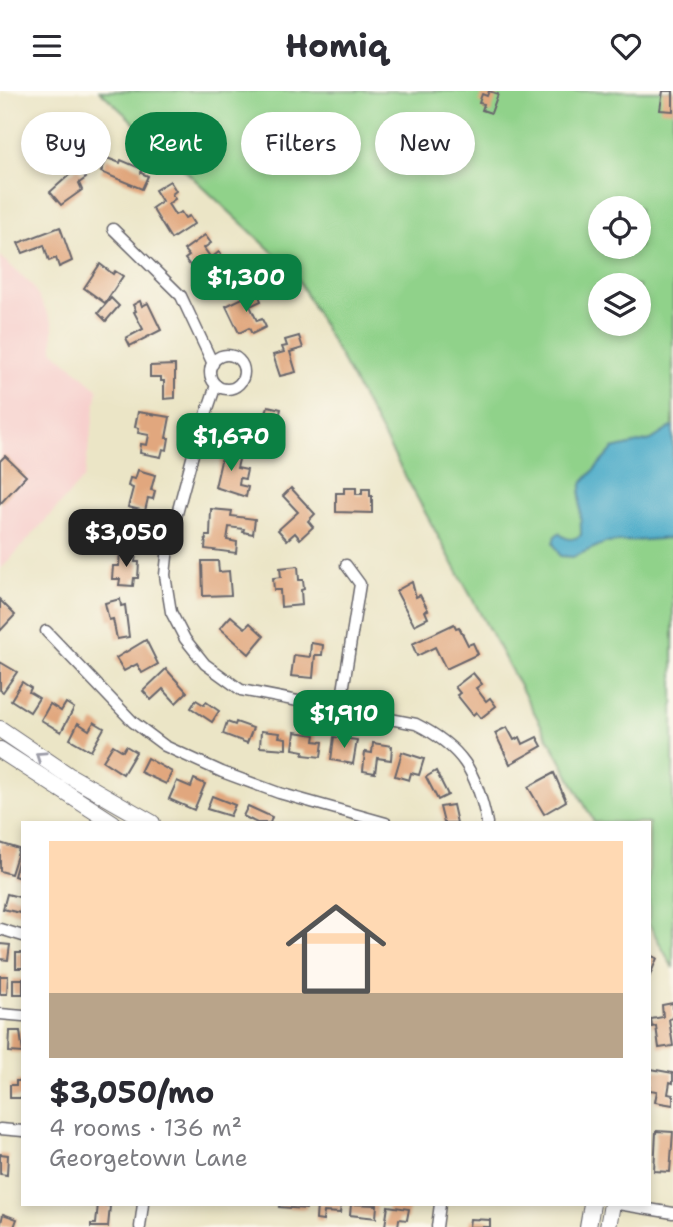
<!DOCTYPE html>
<meta charset="utf-8">
<style>
body{margin:0;font-family:"Shantell Sans",sans-serif;background:#f7f7f7;color:#2b2b33;height:100vh;display:flex;flex-direction:column;font-size:26px;white-space:nowrap}
*{box-sizing:border-box;margin:0}
p{font-size:23px;color:#7c7c81}
.icon{flex:none;width:38px;height:38px;fill:none;stroke:currentColor;stroke-width:2;stroke-linecap:round;stroke-linejoin:round}
.map{position:relative;flex:1;overflow:hidden}
.panel{position:absolute;left:21px;top:730px;width:630px;height:385px;display:flex;flex-direction:column;background:#fff;border-radius:0px;box-shadow:0 4px 10px #0003}
.panel>*{flex:none}
.top-card{position:absolute;left:21px;top:21px;width:632px;height:63px;display:flex;gap:14px}
.fabs{position:absolute;left:588px;top:105px;display:grid;gap:14px}
.fabs a{display:grid;place-items:center;width:63px;height:63px;border-radius:50%;background:#fff;box-shadow:0 4px 10px #0003;font-size:35px}
.price{position:absolute;translate:-50% -60px;padding:0 16px;border-radius:14px;background:#0b8043;color:#fff;font-size:23px;line-height:46px;filter:drop-shadow(0 2px 4px #0008)}
.price::after{content:'';position:absolute;left:50%;top:42px;width:21px;height:16px;margin-left:-10px;background:inherit;clip-path:polygon(0 0,100% 0,50% 100%)}
.price.selected{background:#222;color:#fff}
ul{padding:0;list-style:none}
li{display:grid;align-content:center;gap:14px;height:371px;padding:0 28px}
li span{display:grid;place-items:center;height:217px;border-radius:0px;color:#555}
li>.icon{margin-inline-start:auto}
span .icon{width:126px;height:126px;fill:#fffc;stroke-width:1}
li b{font-size:30px}
.pill{padding:0 24px;border-radius:32px;background:#fff;box-shadow:0 4px 10px #0003;font-size:24px;line-height:63px}
.pill.selected{background:#0b8043;color:#fff}
header{display:flex;justify-content:space-between;align-items:center;height:91px;padding:0 28px;background:#fff;font-size:32px;font-weight:700}
.map>svg:first-child{display:block}
.built{fill:#f7d0cd}
.green{fill:#90d28a;stroke:#597a62;stroke-width:2;fill-rule:evenodd}
.water{fill:#49aac8;stroke:#366682;stroke-width:2}
.building{fill:#e1a77e}
.lines{fill:none;stroke-linecap:round;stroke-linejoin:round}
.minor-casing{stroke:#68666c;stroke-width:13}
.secondary-casing{stroke:#68666c;stroke-width:18}
.minor{stroke:#fff;stroke-width:10}
.secondary{stroke:#fff;stroke-width:16}
.oneway{stroke:#9c9ca7}
</style>
<header><svg class="icon" aria-label="menu" viewBox="0 0 24 24"><path d="M4 6h16M4 12h16M4 18h16"/></svg>Homiq<svg class="icon" aria-label="heart" viewBox="0 0 24 24"><path d="M12 20l-8-8c-3-5 5-10 8-4 3-6 11-1 8 4z"/></svg></header>
<div class="map">
<svg width="673" height="1136" viewBox="0 0 673 1136">
<rect width="100%" height="100%" fill="#fbf7ec"/>
<filter id="ink" filterUnits="userSpaceOnUse"><feTurbulence type="fractalNoise" baseFrequency=".0143" numOctaves="2"/><feDisplacementMap in="SourceGraphic" scale="14" xChannelSelector="R" yChannelSelector="G"/><feConvolveMatrix kernelMatrix="1 2 1 2 8 2 1 2 1" color-interpolation-filters="sRGB"/></filter>
<filter id="wash" filterUnits="userSpaceOnUse"><feTurbulence type="fractalNoise" baseFrequency=".00686" numOctaves="4" result="noise"/><feDisplacementMap in="SourceGraphic" scale="28" xChannelSelector="R" yChannelSelector="G"/><feGaussianBlur stdDeviation="1.57" result="paint"/><feColorMatrix in="noise" values="0 0 0 0 0 0 0 0 0 0 0 0 0 0 0 0 0 1.4 0 .05"/><feComposite in="paint" operator="in"/></filter>
<g filter="url(#wash)">
<rect width="100%" height="100%" fill="#ebe5c6"/>
<polygon class="built" points="0,165 32,194 53,232 53,259 98,298 84,387 0,479"/>
<path class="green" d="M100,0h573v877l-24,-44v-101l-55,-1 -300,-550zM600,117h39v39h-39zM600,194h39v39h-39z"/>
<path class="water" d="M673,335v112l-68,5 -32,14 -13,-1 -7,-13 2,-7 4,-3c7,7 13,8 22,2l-1,-43 3,-10 30,-33 38,-9z"/>
<g id="blocks">
<g class="building">
<polygon points="489,0 498,3 491,22 482,19 484,13 479,12 482,3 487,5"/>
<polygon points="663,0 673,0 673,20 660,19"/>
<polygon points="107,67 120,72 121,69 142,78 141,82 148,85 142,98 101,81"/>
<polygon points="77,77 86,87 79,92 82,99 61,114 50,101"/>
<polygon points="170,90 176,100 172,103 175,108 168,113 175,124 181,121 185,127 189,125 194,133 171,148 152,117 162,110 155,99"/>
<polygon points="60,136 72,170 59,176 56,167 49,170 44,154 23,162 18,152"/>
<polygon points="205,144 211,152 204,157 211,167 219,161 225,170 204,185 200,179 196,182 185,168 189,165 184,159"/>
<polygon points="100,173 113,183 115,180 123,185 105,212 84,197"/>
<polygon points="257,200 261,210 250,215 257,230 262,228 266,236 252,243 249,237 239,242 226,215"/>
<polygon points="111,207 119,215 106,230 98,222"/>
<polygon points="140,210 142,215 148,212 161,239 130,255 126,247 143,238 134,221 136,220 133,214"/>
<polygon points="299,245 303,257 290,261 296,281 280,285 273,264 284,261 282,256 287,255 285,249"/>
<polygon points="175,274 175,307 164,308 164,290 161,290 161,286 150,286 150,275"/>
<polygon points="268,315 281,318 272,354 258,350 260,324 265,326"/>
<polygon points="138,321 170,326 166,347 169,347 167,359 163,358 161,366 140,362 141,353 147,354 149,344 138,342 139,337 135,336"/>
<polygon points="224,357 241,360 237,377 247,379 245,388 240,387 239,394 248,396 246,406 215,396"/>
<polygon points="5,365 26,385 0,413 0,370"/>
<polygon points="138,379 155,384 151,399 155,400 153,408 148,407 145,420 128,416 133,397 128,395 130,387 135,388"/>
<polygon points="291,397 315,423 308,430 313,436 300,448 295,442 287,449 278,439 298,421 283,405"/>
<polygon points="344,397 356,397 356,403 362,403 362,398 370,398 370,405 372,405 372,422 336,421 336,402 344,402"/>
<polygon points="211,418 232,420 231,425 255,428 253,443 243,441 244,438 229,436 227,449 237,451 236,462 205,458 206,445 210,445"/>
<polygon points="120,460 136,462 135,471 139,471 138,487 134,487 133,495 119,494 120,488 112,488 113,475 119,475"/>
<polygon points="202,470 218,470 219,481 229,480 231,504 203,505"/>
<polygon points="298,475 299,489 303,489 304,498 301,499 302,514 281,516 280,499 274,499 273,487 281,486 280,477"/>
<polygon points="412,491 416,506 420,504 428,519 425,520 428,527 414,534 396,500"/>
<polygon points="120,508 121,515 125,514 129,546 117,548 113,528 109,529 105,512"/>
<polygon points="0,509 15,524 0,540"/>
<polygon points="231,525 245,537 250,532 264,545 249,563 220,537"/>
<polygon points="454,533 456,537 459,536 468,554 473,552 478,563 446,578 435,556 417,565 412,553"/>
<polygon points="146,549 158,573 142,582 137,573 124,580 116,567"/>
<polygon points="311,552 323,554 322,564 315,564 313,587 291,585 294,564 310,566"/>
<polygon points="0,571 17,581 3,601 0,599"/>
<polygon points="166,578 187,601 176,612 163,598 151,609 143,600"/>
<polygon points="473,582 482,593 476,597 486,610 490,607 496,615 481,627 476,621 473,624 457,604 460,602 455,596"/>
<polygon points="22,591 31,597 29,601 39,607 30,621 11,609"/>
<polygon points="196,609 204,614 206,611 219,620 212,631 191,617"/>
<polygon points="66,612 74,617 61,641 41,629 50,613 61,620"/>
<polygon points="94,631 104,637 91,660 70,648 78,632 89,639"/>
<polygon points="227,631 235,634 236,631 253,637 247,652 223,643"/>
<polygon points="507,636 514,649 520,646 523,653 537,646 542,655 510,673 495,642"/>
<polygon points="261,640 280,642 279,646 286,647 286,658 260,656"/>
<polygon points="295,641 315,644 314,650 323,651 321,666 303,664 304,660 293,658"/>
<polygon points="334,646 357,649 353,673 331,669"/>
<polygon points="373,652 392,655 391,669 377,667 375,682 363,680 365,661 372,662"/>
<polygon points="113,654 123,660 126,655 136,661 123,683 103,670"/>
<polygon points="402,661 424,668 419,684 411,682 409,689 395,685"/>
<polygon points="147,667 172,681 166,693 140,681"/>
<polygon points="436,680 448,704 438,709 426,686"/>
<polygon points="554,682 566,710 544,723 528,696"/>
<polygon points="194,688 205,693 194,719 169,708 177,690 191,696"/>
<polygon points="212,705 235,714 230,725 207,718"/>
<polygon points="453,714 457,732 444,732 440,716"/>
<polygon points="248,715 272,726 270,732 257,732 243,725"/>
<polygon points="0,752 19,758 11,783 0,780"/>
<polygon points="20,764 23,765 23,788 14,785"/>
<polygon points="7,803 23,807 20,822 3,818"/>
<polygon points="0,853 10,854 8,869 0,868"/>
<rect x="16" y="862" width="7" height="15"/>
<polygon points="649,864 657,867 649,887"/>
<polygon points="0,885 8,885 7,903 0,903"/>
<rect x="13" y="888" width="10" height="15"/>
<polygon points="673,912 673,927 669,928 673,955 659,957 656,935 652,936 651,928 663,926 662,914"/>
<polygon points="10,940 20,940 23,962 9,961"/>
<polygon points="651,978 673,982 673,992 670,991 668,1003 673,1004 673,1014 655,1011 657,1000 649,999"/>
<polygon points="16,990 23,990 23,1007 10,1007 10,994 16,994"/>
<polygon points="656,1040 673,1041 670,1081 654,1080"/>
<polygon points="0,1063 8,1064 7,1084 0,1083"/>
<polygon points="98,1113 110,1115 108,1136 91,1136 91,1133 96,1133"/>
<polygon points="280,1113 307,1113 306,1118 279,1116"/>
<polygon points="317,1113 341,1113 340,1122 324,1121 323,1130 316,1129"/>
<polygon points="351,1113 377,1114 376,1127 350,1124"/>
<polygon points="388,1115 409,1118 407,1129 399,1128 398,1136 385,1135"/>
<polygon points="3,1123 17,1128 14,1136 0,1136"/>
<polygon points="470,1128 490,1129 490,1136 469,1136"/>
</g>
</g>
</g>
<g filter="url(#ink)">
<use href="#blocks" fill-opacity="0" stroke="#68666c" stroke-width="2"/>
<g class="lines">
<g class="minor-casing">
<g id="minor">
<polyline points="113,138 181,205 213,273"/>
<circle cx="227" cy="281" r="17"/>
<path d="M216,294l-21,62 -27,100 -3,28 6,37 14,27 20,25 36,26 175,34c46,23 61,48 71,99"/>
<polyline points="46,540 133,631 165,655 222,681 279,702 386,732"/>
<polyline points="340,619 360,493 346,474"/>
<polyline points="0,838 23,845"/>
<polyline points="0,923 23,925"/>
<polyline points="0,1038 23,1040"/>
<polyline points="618,1113 673,1122"/>
<polyline points="140,1136 143,1113"/>
<polyline points="437,1136 440,1113"/>
</g>
</g>
<g class="secondary-casing">
<g id="secondary">
<polyline points="0,638 68,684 152,732"/>
<polyline points="0,659 113,732"/>
<polyline points="588,1136 592,1113"/>
<polyline points="608,1136 612,1113"/>
</g>
</g>
<use href="#minor" class="minor"/>
<use href="#secondary" class="secondary"/>
</g>
<defs><path id="oneway-chevron" d="M-2-3.5L2.5 0L-2 3.5" fill="none" stroke-width="1.6" stroke-linecap="round" stroke-linejoin="round" transform="scale(1.75)"/></defs>
<use class="oneway" href="#oneway-chevron" transform="translate(40 665) rotate(-146)"/>
</g>
</svg>
<div class="fabs">
<a><svg class="icon" aria-label="locate" viewBox="0 0 24 24"><circle cx="12" cy="12" r="6"/><path d="M12 2v4M12 18v4M2 12h4M18 12h4"/></svg></a>
<a><svg class="icon" aria-label="layers" viewBox="0 0 24 24"><path d="M12 4l9 5-9 5-9-5zM3 14l9 5 9-5"/></svg></a>
</div>
<b class="price" style="left:246px;top:223px">$1,300</b>
<b class="price" style="left:231px;top:382px">$1,670</b>
<b class="price selected" style="left:126px;top:478px">$3,050</b>
<b class="price" style="left:344px;top:659px">$1,910</b>
<div class="top-card">
<a class="pill">Buy</a>
<a class="pill selected">Rent</a>
<a class="pill">Filters</a>
<a class="pill">New</a>
</div>
<section class="panel">
<ul>
<li><span style="background:linear-gradient(#ffd9b3 70%,#b9a48a 0)"><svg class="icon" aria-label="home" viewBox="0 0 24 24"><path d="M3 11l9-7 9 7M6 9v11h12V9"/></svg></span><div><b>$3,050/mo</b><p>4 rooms · 136 m²</p><p>Georgetown Lane</p></div></li>
</ul>
</section>
</div>
